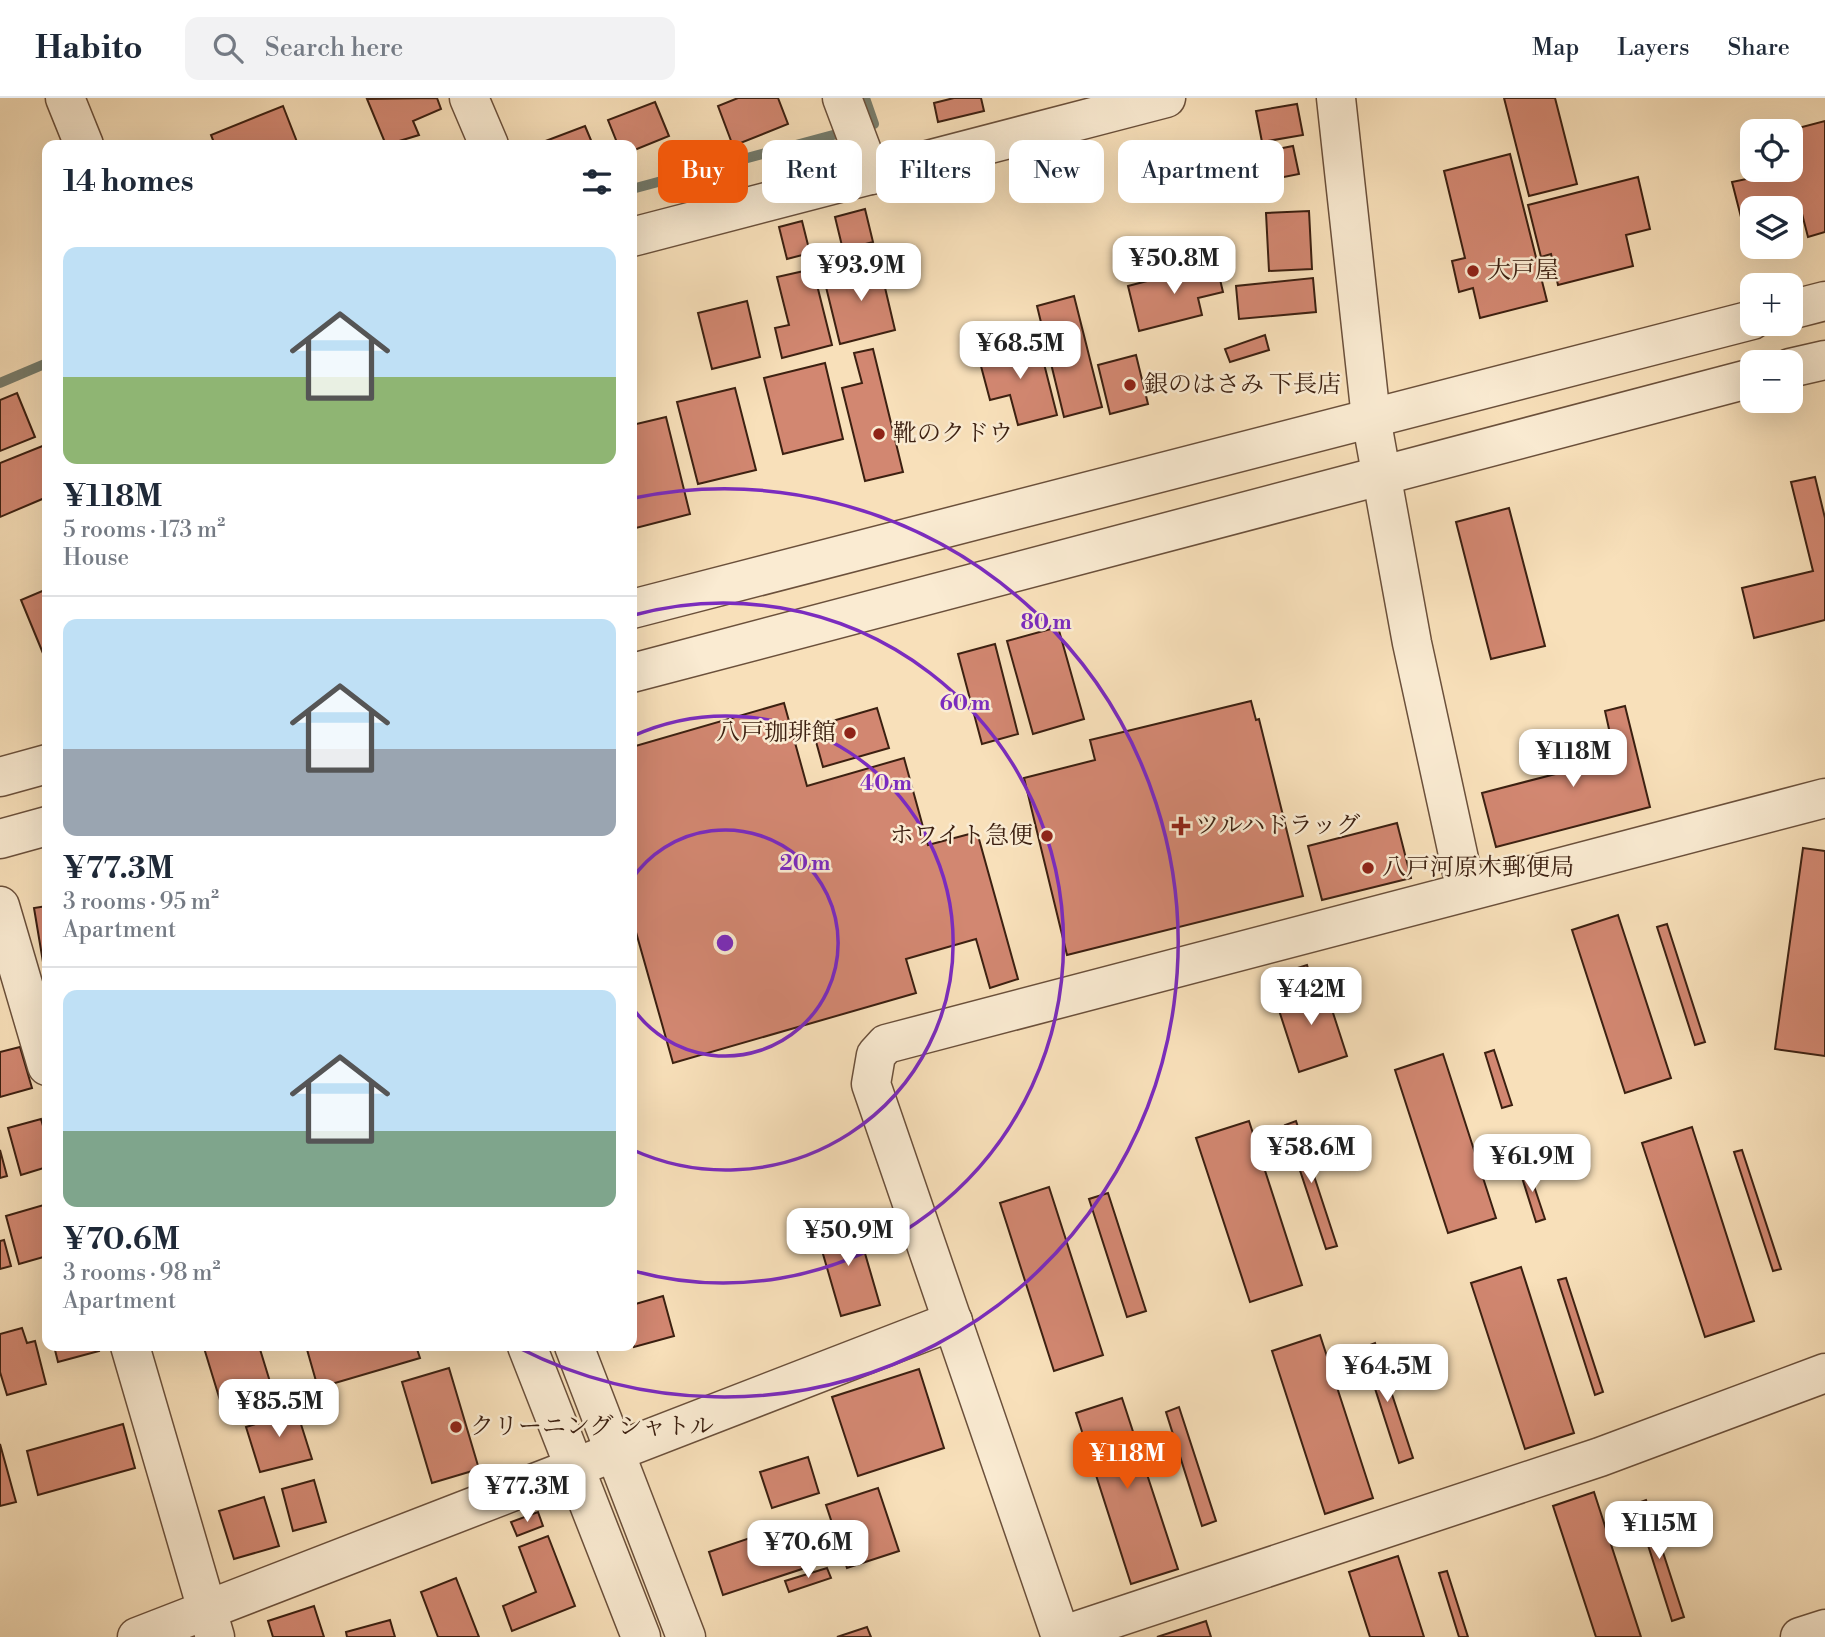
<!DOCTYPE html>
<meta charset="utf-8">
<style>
body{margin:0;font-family:"Libre Bodoni","Noto Serif JP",serif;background:#f2f2f3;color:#1f2937;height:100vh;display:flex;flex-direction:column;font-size:26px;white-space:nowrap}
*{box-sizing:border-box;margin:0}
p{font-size:23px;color:#747a83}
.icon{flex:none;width:38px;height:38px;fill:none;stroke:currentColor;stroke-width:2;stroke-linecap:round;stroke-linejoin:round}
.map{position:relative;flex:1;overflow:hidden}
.details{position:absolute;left:42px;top:42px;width:595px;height:1211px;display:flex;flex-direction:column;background:#fff;border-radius:14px;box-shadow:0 7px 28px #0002}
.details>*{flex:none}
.banner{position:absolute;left:658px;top:42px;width:665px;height:63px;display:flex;gap:14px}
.controls{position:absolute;left:1740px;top:21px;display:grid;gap:14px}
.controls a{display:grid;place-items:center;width:63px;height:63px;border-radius:14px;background:#fff;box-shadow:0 7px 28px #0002;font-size:35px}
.price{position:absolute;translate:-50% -60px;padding:0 16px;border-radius:14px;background:#fff;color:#222;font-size:23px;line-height:46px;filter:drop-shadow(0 2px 4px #0008)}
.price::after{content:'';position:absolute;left:50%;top:42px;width:21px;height:16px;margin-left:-10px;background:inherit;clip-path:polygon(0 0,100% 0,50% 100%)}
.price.on{background:#ea580c;color:#fff}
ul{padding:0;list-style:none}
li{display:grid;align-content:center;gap:14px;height:371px;padding:0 21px}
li+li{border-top:2px solid #e0e1e3}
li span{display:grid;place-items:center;height:217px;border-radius:14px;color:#555}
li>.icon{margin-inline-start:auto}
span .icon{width:126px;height:126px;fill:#fffc;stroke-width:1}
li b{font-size:30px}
h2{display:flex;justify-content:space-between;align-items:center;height:84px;padding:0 21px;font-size:30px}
.tag{padding:0 24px;border-radius:14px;background:#fff;box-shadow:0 7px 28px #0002;font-size:24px;line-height:63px}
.tag.on{background:#ea580c;color:#fff}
header{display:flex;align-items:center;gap:42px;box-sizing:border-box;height:98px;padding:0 35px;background:#fff;border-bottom:2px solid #e0e1e3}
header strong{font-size:33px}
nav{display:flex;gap:38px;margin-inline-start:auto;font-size:24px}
.search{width:490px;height:63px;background:#f2f2f3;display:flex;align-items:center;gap:18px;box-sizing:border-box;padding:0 24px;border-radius:14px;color:#747a83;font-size:26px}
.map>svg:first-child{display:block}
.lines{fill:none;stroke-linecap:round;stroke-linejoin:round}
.stream{stroke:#777e6e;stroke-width:10}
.building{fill:#d28771;stroke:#3c2011;stroke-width:2}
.minor-casing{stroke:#6b503b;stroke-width:41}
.minor{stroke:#faebd2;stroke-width:38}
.ring{fill:none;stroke:#7b2cbf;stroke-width:3.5}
.poi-dot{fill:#8f2418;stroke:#faebd2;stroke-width:2.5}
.labels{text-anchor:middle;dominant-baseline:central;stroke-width:5;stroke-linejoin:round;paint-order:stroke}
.poi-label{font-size:24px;fill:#3c2011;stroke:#faebd2;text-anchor:start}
.centre{fill:#7b2cbf;stroke:#faebd2;stroke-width:3.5}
.ring-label{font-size:21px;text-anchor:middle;font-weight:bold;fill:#7b2cbf;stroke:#faebd2;stroke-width:5;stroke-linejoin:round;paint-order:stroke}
</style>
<header>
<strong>Habito</strong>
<div class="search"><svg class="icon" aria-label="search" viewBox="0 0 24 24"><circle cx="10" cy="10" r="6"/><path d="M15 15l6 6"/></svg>Search here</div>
<nav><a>Map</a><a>Layers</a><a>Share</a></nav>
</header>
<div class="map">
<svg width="1825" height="1539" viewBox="0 0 1825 1539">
<rect width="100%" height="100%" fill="#f8e0ba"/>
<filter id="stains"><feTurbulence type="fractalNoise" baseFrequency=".00286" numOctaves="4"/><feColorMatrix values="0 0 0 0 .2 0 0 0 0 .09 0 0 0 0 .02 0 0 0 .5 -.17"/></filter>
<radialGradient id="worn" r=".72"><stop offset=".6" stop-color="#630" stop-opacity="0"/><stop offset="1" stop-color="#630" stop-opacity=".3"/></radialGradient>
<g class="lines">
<g class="stream">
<polyline points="632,91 874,26 865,0"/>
<polyline points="0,285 47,265"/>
</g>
</g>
<g class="building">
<polygon points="437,0 441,11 413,23 419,37 386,47 367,1"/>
<polygon points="738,0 778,0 788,26 733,48 718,8"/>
<polygon points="954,0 981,0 984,13 938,24 934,5"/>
<polygon points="1504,0 1555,0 1577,86 1529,98"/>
<polygon points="655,4 669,38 632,53 632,47 618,47 608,22"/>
<polygon points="1297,6 1303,37 1262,44 1256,13"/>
<polygon points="283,8 297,44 288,47 215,47 211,37"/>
<polygon points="1825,23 1825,134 1808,139 1800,108 1752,110 1752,120 1742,123 1732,84 1790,72 1790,33 1787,33"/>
<polygon points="585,28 593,47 535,47"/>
<polygon points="1293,48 1299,76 1259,84 1253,56"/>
<polygon points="1510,56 1547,203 1480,220 1473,190 1459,194 1452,163 1465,160 1444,73"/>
<polygon points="1638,79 1650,131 1626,137 1633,168 1558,187 1551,156 1541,159 1528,107"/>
<polygon points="865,111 873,144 843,152 835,119"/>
<polygon points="1309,113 1312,171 1269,173 1266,115"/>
<polygon points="802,123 810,155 787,161 779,129"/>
<polygon points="878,160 895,232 840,246 826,189 850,183 846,168"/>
<polygon points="1216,165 1223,194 1198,200 1202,217 1139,233 1128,188"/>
<polygon points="813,171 832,247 782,260 775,230 789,227 777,179"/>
<polygon points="1313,180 1316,214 1239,221 1236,188"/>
<polygon points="1074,198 1102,309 1064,319 1037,208"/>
<polygon points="747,203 760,259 712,271 698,215"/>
<polygon points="1265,237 1269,252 1230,264 1225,251"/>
<polygon points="1038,242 1057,317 1018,327 1010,297 990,302 978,257"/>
<polygon points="873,251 903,374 865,383 842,290 862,285 854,255"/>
<polygon points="1136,257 1148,306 1110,316 1098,267"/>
<polygon points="825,265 843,341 783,356 764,280"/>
<polygon points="735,290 756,372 698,386 677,304"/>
<polygon points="17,295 35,339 0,353 0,302"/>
<polygon points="666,319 690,416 632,431 632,327"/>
<polygon points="45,347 47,399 0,419 0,365"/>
<polygon points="1815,379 1825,420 1825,522 1754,540 1742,490 1813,473 1791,384"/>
<polygon points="1509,410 1545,548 1491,561 1456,424"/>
<polygon points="47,491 47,565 21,502"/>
<polygon points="1058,529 1084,621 1033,636 1007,543"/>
<polygon points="995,546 1018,636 982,646 958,556"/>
<polygon points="1251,603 1256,622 1259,621 1303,798 1067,857 1024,680 1095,662 1090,642"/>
<polygon points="784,605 807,688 904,660 928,747 977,734 1018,881 990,890 976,841 906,861 916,895 673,965 632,820 632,649"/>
<polygon points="1625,608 1650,709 1496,749 1482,695 1571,672 1566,651 1611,640 1605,613"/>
<polygon points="877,610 889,650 823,669 812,629"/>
<polygon points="1397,725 1411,780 1322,802 1308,748"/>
<polygon points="1803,750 1825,753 1825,958 1775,951"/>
<polygon points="47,808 47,882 46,882 34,810"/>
<polygon points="1618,817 1671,980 1625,995 1572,832"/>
<polygon points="1667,826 1705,944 1695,947 1657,829"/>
<polygon points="1307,867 1311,880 1286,888 1282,875"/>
<polygon points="1323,884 1347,958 1299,974 1275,900"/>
<polygon points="20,949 32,990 0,999 0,954"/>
<polygon points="1494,952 1512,1007 1502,1010 1485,955"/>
<polygon points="1443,956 1496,1120 1448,1135 1395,972"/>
<polygon points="41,1021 47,1042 47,1069 21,1077 8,1030"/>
<polygon points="1249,1023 1302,1187 1250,1204 1196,1040"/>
<polygon points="1296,1023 1337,1148 1326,1151 1285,1027"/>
<polygon points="1692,1029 1754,1223 1705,1239 1642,1045"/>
<polygon points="0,1052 7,1078 0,1080"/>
<polygon points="1742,1052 1781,1171 1773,1173 1734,1054"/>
<polygon points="1527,1067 1545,1121 1536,1124 1519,1070"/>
<polygon points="1049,1089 1103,1257 1054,1273 1000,1105"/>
<polygon points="1108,1095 1146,1213 1127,1219 1089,1101"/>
<polygon points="47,1106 47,1158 19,1166 6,1118"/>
<polygon points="855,1121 880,1207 841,1218 816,1132"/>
<polygon points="4,1142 11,1168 0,1171 0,1143"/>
<polygon points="1521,1169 1574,1335 1525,1351 1471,1185"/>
<polygon points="1566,1180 1603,1294 1595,1297 1558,1182"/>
<polygon points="663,1198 674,1238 634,1249 632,1207"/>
<polygon points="22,1230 27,1245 35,1243 46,1286 7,1297 0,1274 0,1236"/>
<polygon points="1320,1237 1373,1400 1325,1416 1272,1253"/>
<polygon points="1375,1245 1413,1360 1399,1365 1362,1250"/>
<polygon points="54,1248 98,1248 99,1253 58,1264"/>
<polygon points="211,1248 259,1248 271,1287 243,1296 246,1305 223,1312 204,1250"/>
<polygon points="306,1248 416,1248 420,1260 318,1290"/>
<polygon points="449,1270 479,1371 432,1385 402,1284"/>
<polygon points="919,1271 944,1350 858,1378 832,1299"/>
<polygon points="1122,1300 1178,1471 1131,1486 1076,1315"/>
<polygon points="293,1301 312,1361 260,1374 246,1329 272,1321 269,1309"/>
<polygon points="1179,1309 1216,1423 1202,1428 1166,1314"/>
<polygon points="123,1326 135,1370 38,1397 27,1353"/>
<polygon points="0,1346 16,1404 0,1408"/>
<polygon points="808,1359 819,1395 772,1410 760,1374"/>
<polygon points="314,1382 326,1424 293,1433 282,1391"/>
<polygon points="878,1390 899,1453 847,1470 826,1407"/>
<polygon points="1594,1394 1641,1539 1596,1539 1553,1408"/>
<polygon points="264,1399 279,1448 234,1461 219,1413"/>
<polygon points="1646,1402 1684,1519 1672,1523 1635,1406"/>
<polygon points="538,1414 543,1428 517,1438 511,1424"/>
<polygon points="791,1426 805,1470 723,1497 709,1454"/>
<polygon points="548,1438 575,1508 512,1533 503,1508 536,1494 519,1449"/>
<polygon points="1398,1458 1424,1539 1370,1539 1349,1474"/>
<polygon points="827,1470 831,1480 789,1494 785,1483"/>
<polygon points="1447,1473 1468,1539 1459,1539 1439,1475"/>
<polygon points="456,1480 479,1539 438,1539 421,1494"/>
<polygon points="314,1508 324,1539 273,1539 268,1523"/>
<polygon points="390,1522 395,1539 347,1539 346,1534"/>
<polygon points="1206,1523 1211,1539 1157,1539"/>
<polygon points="867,1529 871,1539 837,1539"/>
</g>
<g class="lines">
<g class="minor-casing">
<g id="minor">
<polyline points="65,0 84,47"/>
<polyline points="469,0 489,47"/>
<polyline points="842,0 871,77"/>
<polyline points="1336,0 1371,320 1412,545 1466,793"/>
<polyline points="632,139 1166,0"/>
<polyline points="1790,212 1825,203"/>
<polyline points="1790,270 1825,262"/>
<polyline points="632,511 1752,222"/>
<polyline points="632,575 1752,280"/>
<polyline points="0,679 47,666"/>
<polyline points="0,741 47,728"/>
<polyline points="0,808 47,968"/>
<polyline points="130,1248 215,1539"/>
<polyline points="527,1248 641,1539"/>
<polyline points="574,1248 686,1539"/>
<polyline points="1061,1538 1600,1359 1825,1275"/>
<polyline points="137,1539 953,1223"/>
<polyline points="1061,1539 871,986 876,957 886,946 1825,700"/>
<polyline points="1800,1539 1825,1531"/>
</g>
</g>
<use href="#minor" class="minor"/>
</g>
<g class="ring">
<path d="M632 781A113 113 0 1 1 632 909"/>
<path d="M633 638A227 227 0 1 1 633 1052"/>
<path d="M634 517A340 340 0 1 1 634 1173"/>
<path d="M634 400A454 454 0 1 1 519 1250"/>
</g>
<g class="poi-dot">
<circle cx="1473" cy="173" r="7"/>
<circle cx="1130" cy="287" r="7"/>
<circle cx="879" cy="336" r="7"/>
<circle cx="850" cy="635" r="7"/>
<path d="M1177.5 717.5h7v7h7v7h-7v7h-7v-7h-7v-7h7z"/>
<circle cx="1047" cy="738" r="7"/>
<circle cx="1368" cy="770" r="7"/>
<circle cx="456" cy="1329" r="7"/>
</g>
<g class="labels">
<g class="poi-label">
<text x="1487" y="173">大戸屋</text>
<text x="1144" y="287">銀のはさみ 下長店</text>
<text x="893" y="336">靴のクドウ</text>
<text x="836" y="635" text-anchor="end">八戸珈琲館</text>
<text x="1195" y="728">ツルハドラッグ</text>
<text x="1033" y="738" text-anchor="end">ホワイト急便</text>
<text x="1382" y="770">八戸河原木郵便局</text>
<text x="470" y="1329">クリーニング シャトル</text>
</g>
</g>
<circle cx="725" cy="845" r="10" class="centre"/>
<g class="ring-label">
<text x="1046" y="531">80 m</text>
<text x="965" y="612">60 m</text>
<text x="886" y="692">40 m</text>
<text x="805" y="772">20 m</text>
</g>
<rect width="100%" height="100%" filter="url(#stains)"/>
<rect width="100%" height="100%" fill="url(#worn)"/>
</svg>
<div class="controls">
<a><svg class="icon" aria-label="locate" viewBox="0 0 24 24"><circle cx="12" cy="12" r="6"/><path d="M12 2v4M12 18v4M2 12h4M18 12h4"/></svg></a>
<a><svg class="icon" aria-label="layers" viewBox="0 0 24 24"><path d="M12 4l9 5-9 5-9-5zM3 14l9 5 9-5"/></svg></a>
<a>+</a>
<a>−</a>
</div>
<b class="price" style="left:1174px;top:198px">¥50.8M</b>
<b class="price" style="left:861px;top:205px">¥93.9M</b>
<b class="price" style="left:1020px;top:283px">¥68.5M</b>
<b class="price" style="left:1573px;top:691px">¥118M</b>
<b class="price" style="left:1311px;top:929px">¥42M</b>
<b class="price" style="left:1311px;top:1087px">¥58.6M</b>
<b class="price" style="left:1532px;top:1096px">¥61.9M</b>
<b class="price" style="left:848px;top:1170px">¥50.9M</b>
<b class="price" style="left:1387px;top:1306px">¥64.5M</b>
<b class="price" style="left:279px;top:1341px">¥85.5M</b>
<b class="price on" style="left:1127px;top:1393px">¥118M</b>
<b class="price" style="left:527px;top:1426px">¥77.3M</b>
<b class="price" style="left:1659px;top:1463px">¥115M</b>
<b class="price" style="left:808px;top:1482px">¥70.6M</b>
<div class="banner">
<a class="tag on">Buy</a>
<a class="tag">Rent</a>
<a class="tag">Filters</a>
<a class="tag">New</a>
<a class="tag">Apartment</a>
</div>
<section class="details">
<h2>14 homes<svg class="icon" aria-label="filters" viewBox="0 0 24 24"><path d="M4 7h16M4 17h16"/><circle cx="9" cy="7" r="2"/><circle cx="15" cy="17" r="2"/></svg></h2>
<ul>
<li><span style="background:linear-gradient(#bfe0f5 60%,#8fb573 0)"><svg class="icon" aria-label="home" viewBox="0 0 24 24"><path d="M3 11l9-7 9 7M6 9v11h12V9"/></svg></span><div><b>¥118M</b><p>5 rooms · 173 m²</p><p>House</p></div></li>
<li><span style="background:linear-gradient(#bfe0f5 60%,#9aa5b1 0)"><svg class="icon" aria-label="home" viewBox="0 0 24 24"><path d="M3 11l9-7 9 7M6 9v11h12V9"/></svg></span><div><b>¥77.3M</b><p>3 rooms · 95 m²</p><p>Apartment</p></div></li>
<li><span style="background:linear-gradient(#bfe0f5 65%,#7fa58c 0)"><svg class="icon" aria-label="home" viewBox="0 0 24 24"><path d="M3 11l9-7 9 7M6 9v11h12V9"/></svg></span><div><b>¥70.6M</b><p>3 rooms · 98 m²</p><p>Apartment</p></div></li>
</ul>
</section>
</div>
